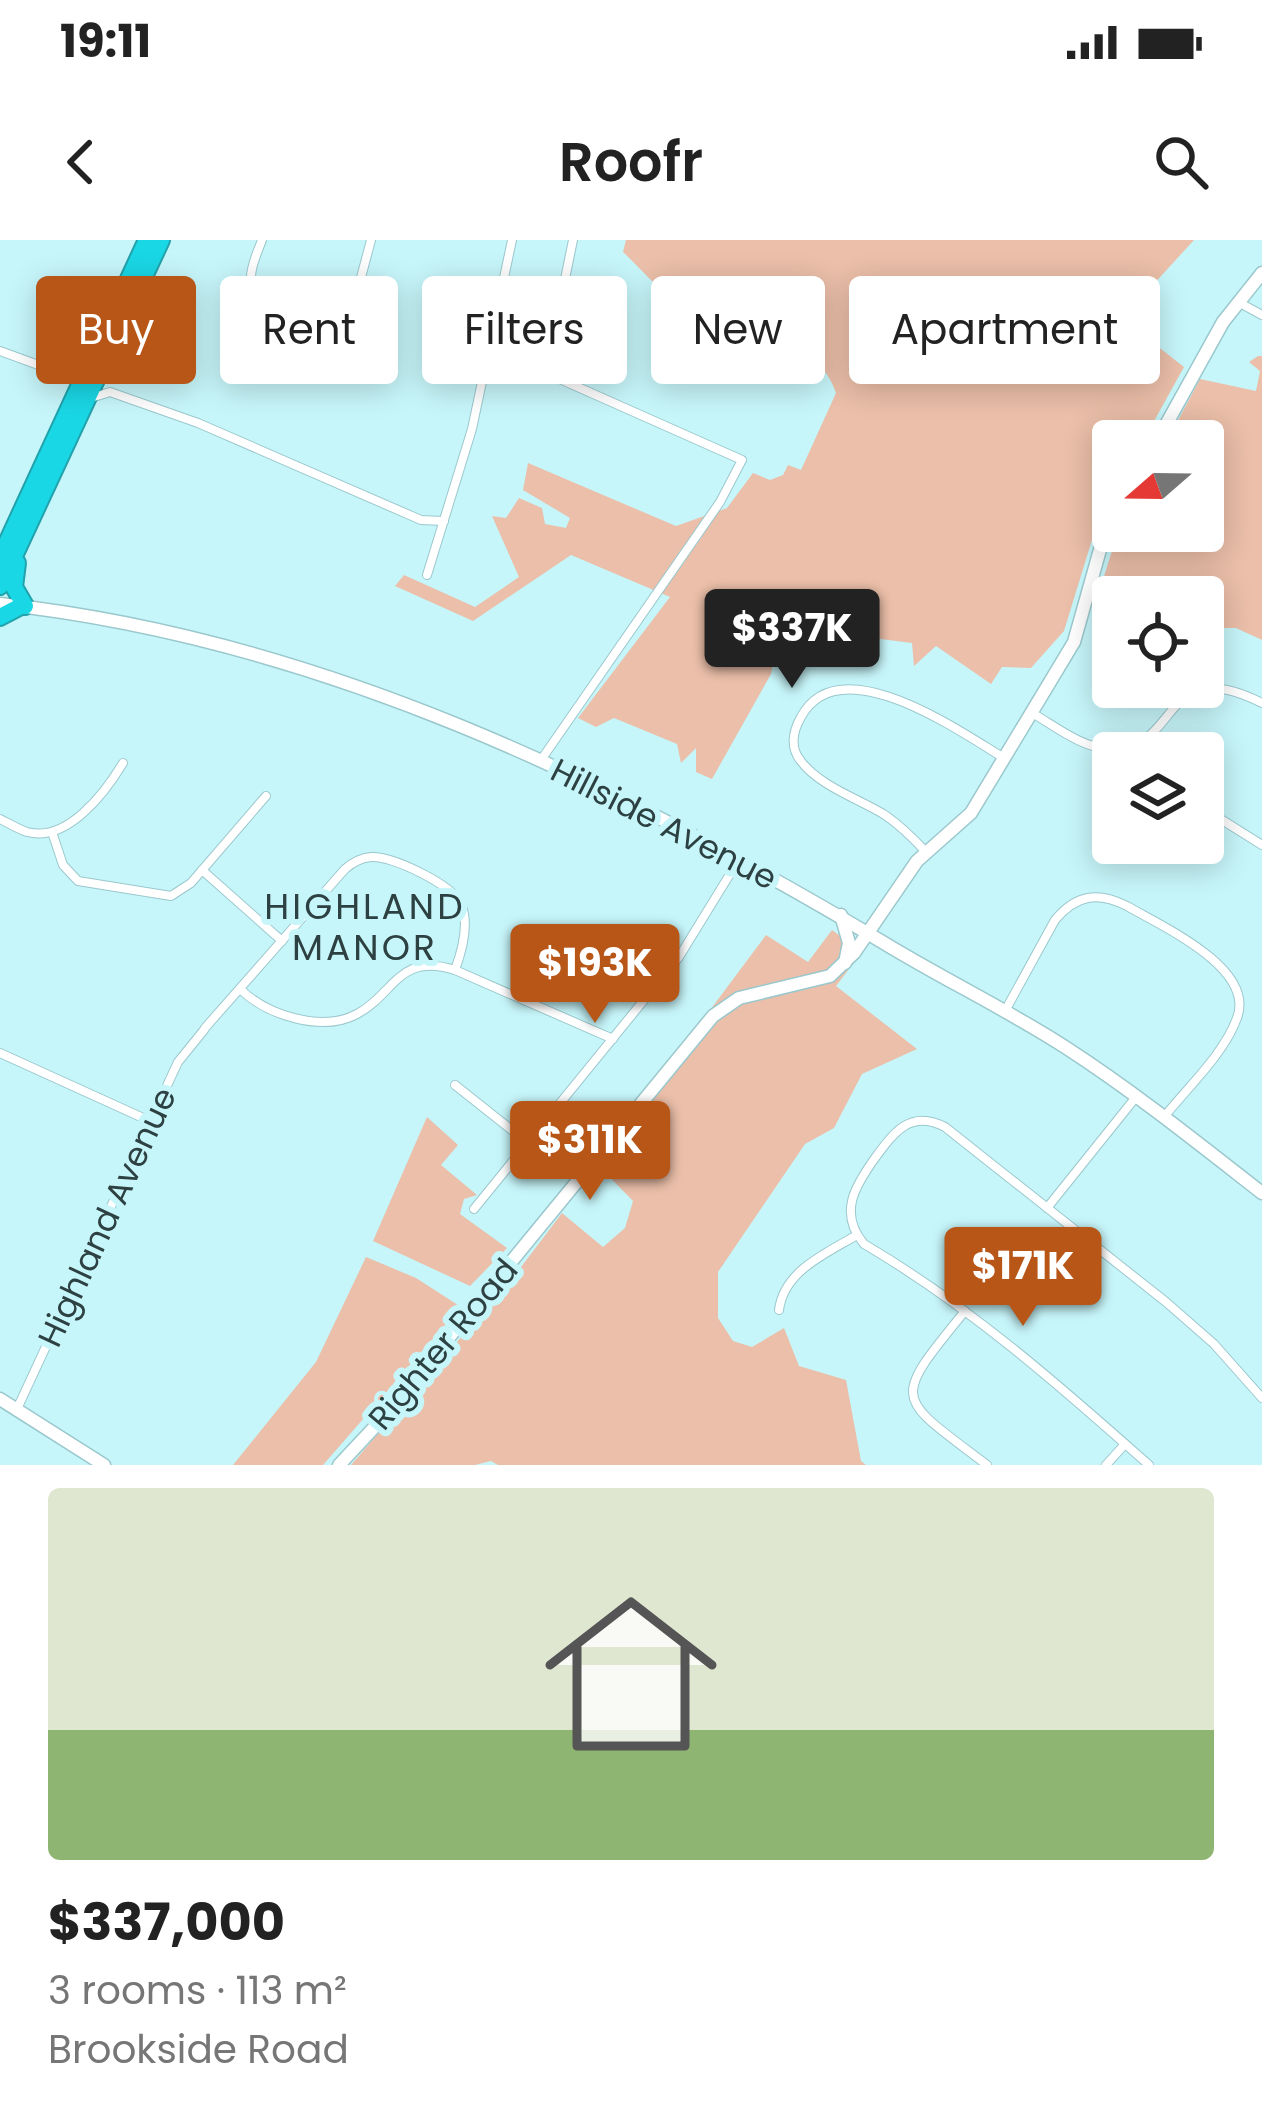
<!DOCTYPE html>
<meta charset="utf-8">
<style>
body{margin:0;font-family:Poppins,sans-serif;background:#f6f6f6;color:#222;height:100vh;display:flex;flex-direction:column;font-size:45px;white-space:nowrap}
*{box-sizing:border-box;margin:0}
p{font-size:39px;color:#767676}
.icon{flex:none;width:66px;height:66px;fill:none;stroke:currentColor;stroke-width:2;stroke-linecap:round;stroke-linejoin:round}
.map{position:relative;height:1225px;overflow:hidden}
.side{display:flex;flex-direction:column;background:#fff;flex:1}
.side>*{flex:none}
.hud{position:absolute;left:36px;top:36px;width:1191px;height:108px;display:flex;gap:24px}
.needle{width:78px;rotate:250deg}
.buttons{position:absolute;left:1092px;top:180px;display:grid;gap:24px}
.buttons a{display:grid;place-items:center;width:132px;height:132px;border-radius:12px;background:#fff;box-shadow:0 6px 30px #0003;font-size:60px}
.price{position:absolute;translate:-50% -102px;padding:0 27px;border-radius:12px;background:#b75617;color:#fff;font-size:39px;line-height:78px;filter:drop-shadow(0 3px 6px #0008)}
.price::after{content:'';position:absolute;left:50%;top:72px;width:36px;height:27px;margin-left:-18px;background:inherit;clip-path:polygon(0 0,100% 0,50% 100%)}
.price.active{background:#222;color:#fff}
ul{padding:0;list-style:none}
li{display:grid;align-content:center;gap:24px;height:636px;padding:0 48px}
li span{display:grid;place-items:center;height:372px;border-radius:12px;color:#555}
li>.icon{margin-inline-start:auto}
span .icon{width:216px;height:216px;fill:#fffc;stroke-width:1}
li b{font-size:51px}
.pill{padding:0 42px;border-radius:12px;background:#fff;box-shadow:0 6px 30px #0003;font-size:42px;line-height:108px}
.pill.active{background:#b75617;color:#fff}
.status{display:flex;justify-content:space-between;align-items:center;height:84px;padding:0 60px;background:#fff;direction:ltr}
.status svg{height:33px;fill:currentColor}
header{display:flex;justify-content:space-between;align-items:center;height:156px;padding:0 48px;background:#fff;font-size:54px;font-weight:600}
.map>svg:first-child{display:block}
.green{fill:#ebbfa9}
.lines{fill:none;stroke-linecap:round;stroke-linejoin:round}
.street-casing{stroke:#9ac8cd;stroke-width:10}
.secondary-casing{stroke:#9ac8cd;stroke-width:15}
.highway-casing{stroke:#21a2ac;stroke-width:20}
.street{stroke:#fff;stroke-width:8}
.secondary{stroke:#fff;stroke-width:12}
.highway{stroke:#1ad7e5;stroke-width:16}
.labels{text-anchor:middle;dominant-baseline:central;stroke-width:12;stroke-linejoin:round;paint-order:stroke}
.street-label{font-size:33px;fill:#2d4042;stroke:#c7f6fa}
.neighbourhood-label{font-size:36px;letter-spacing:3px;fill:#2d4042;stroke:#c7f6fa}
</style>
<div class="status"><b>19:11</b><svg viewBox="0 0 49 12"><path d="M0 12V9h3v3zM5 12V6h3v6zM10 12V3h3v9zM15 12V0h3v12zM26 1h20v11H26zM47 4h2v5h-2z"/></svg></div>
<header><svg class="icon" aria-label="back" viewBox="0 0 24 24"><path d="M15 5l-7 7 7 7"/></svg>Roofr<svg class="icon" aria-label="search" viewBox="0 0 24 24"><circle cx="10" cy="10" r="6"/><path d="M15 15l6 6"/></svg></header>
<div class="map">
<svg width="1262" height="1225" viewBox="0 0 1262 1225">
<rect width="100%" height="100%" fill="#c7f6fa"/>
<g class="green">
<path d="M626,0h568l-54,59 15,19 -17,13 46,36 -41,74h-30v55l-18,34 -31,101 -33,37 -29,-1 -11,17 -55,-38 -22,20 -2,-23 -132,-17 -9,48 -59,105 -16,-7v-24l-15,15 -4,-19 -63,-26 -18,9 -18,-9 92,-121 -99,-42 -98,66 -78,-35 9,-11 71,32 44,-30 -27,-61 14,2 13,-20 23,10 3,16 21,4 4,-10 -47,-28 5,-27 148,63 51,-18 26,-35 17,7 13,-5 5,-10 13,5 35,-77c-21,-66 -117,-60 -165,-96 -17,-12 -32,-30 -48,-45z"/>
<polygon points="1258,116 1262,116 1262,400 1236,388 1203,388 1203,357 1113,357 1113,391 1099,382 1100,349 1118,292 1203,291 1203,201 1167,201 1200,139 1256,151 1260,131 1249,122"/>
<polygon points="832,690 862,712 836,746 917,809 862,834 834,888 805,904 718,1032 718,1078 733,1101 752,1107 784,1088 799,1126 846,1140 861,1221 866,1225 498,1225 491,1221 475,1225 351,1225 518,1031 562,973 603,1007 625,988 633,961 596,923 766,695 808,722"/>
<polygon points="427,877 458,905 441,925 477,955 464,959 460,974 507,1008 470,1046 373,1001"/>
<polygon points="366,1017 416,1038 461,1067 323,1225 233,1225 316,1122"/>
</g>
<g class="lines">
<g class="street-casing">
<g id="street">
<path d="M262,0c-4,11 -11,25 -11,37 -1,30 71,48 95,57l25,-94"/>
<polyline points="1238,62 1262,75"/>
<polyline points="0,111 63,134 83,127"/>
<polyline points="94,157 110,152 198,183 421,280 444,281"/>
<polyline points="427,335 472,189 512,0"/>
<path d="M1032,473c23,13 50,35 77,36 73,4 49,-98 153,-46"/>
<polyline points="541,520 720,262 742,220 562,140 547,127 573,0"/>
<polyline points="1203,568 1262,605"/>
<path d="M0,579c8,4 18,10 27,13 40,11 78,-39 96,-69"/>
<polyline points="52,592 63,625 78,641 171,656 191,643 266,556"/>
<path d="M926,612c-12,-13 -25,-26 -41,-37 -26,-16 -66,-29 -85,-55 -10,-13 -7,-29 1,-43 38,-71 158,14 203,41"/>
<polyline points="202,630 282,701"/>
<path d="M240,749c27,26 82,44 117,25 38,-20 41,-62 98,-44l158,69"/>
<path d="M1005,771l50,-91c21,-25 42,-29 72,-14 34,20 129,62 110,112 -13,36 -49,69 -73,99"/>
<path d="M205,788l140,-159c8,-7 15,-11 26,-12 20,-2 82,28 90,47 9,20 1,47 -6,66"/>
<polyline points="0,813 152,882"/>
<polyline points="455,845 528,903"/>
<polyline points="1047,968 1136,857"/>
<polyline points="474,969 679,717 738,621"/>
<path d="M779,1070c5,-39 46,-56 78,-75"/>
<path d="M965,1071c-75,92 -70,84 22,154"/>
<polyline points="17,1169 178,822 204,790"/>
<polyline points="1106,1225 1125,1204"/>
<path d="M1149,1225c-90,-80 -181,-160 -285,-221 -26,-31 -9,-58 11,-86 19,-26 36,-49 70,-31l221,175 48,42 48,54"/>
</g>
</g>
<g class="secondary-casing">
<g id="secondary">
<polyline points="1157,201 1223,82 1262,33"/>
<path d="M0,364c317,34 613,177 884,339 59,36 122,66 181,104 68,44 133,96 197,146"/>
<polyline points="841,675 849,703 845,723"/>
<polyline points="0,1159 104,1225"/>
<polyline points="339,1225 382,1179 713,776 739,758 830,736 854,713 917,621 971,573 1074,402 1103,299 1113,280"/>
</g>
</g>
<g class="highway-casing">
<g id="highway">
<polyline points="0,318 147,0"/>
<polyline points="17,323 14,347 25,366"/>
<polyline points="0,346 161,0"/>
<polyline points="0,377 21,366"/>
</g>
</g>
<use href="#street" class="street"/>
<use href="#secondary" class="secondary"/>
<use href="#highway" class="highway"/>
</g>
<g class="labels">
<g class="street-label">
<text transform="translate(664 584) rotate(27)">Hillside Avenue</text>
<text transform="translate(107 977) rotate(-65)">Highland Avenue</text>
<text transform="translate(443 1104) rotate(-50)">Righter Road</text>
</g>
<g class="neighbourhood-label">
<text x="365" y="666">HIGHLAND<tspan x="365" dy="41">MANOR</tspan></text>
</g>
</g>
</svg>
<div class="buttons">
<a><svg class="needle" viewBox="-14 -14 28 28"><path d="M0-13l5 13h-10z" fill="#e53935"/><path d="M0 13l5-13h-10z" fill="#767676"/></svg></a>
<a><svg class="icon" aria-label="locate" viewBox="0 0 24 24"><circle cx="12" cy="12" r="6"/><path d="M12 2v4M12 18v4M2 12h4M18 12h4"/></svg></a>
<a><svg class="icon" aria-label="layers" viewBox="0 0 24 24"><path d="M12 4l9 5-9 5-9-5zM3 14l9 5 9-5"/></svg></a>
</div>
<b class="price active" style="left:792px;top:451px">$337K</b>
<b class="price" style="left:595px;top:786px">$193K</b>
<b class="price" style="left:590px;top:963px">$311K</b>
<b class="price" style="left:1023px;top:1089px">$171K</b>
<div class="hud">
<a class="pill active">Buy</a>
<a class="pill">Rent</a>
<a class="pill">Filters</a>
<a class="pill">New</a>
<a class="pill">Apartment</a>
</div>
</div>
<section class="side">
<ul>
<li><span style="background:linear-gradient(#dfe7d0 65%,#8fb573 0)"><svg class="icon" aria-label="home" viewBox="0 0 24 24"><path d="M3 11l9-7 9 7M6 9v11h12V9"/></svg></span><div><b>$337,000</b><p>3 rooms · 113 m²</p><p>Brookside Road</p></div></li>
</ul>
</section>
